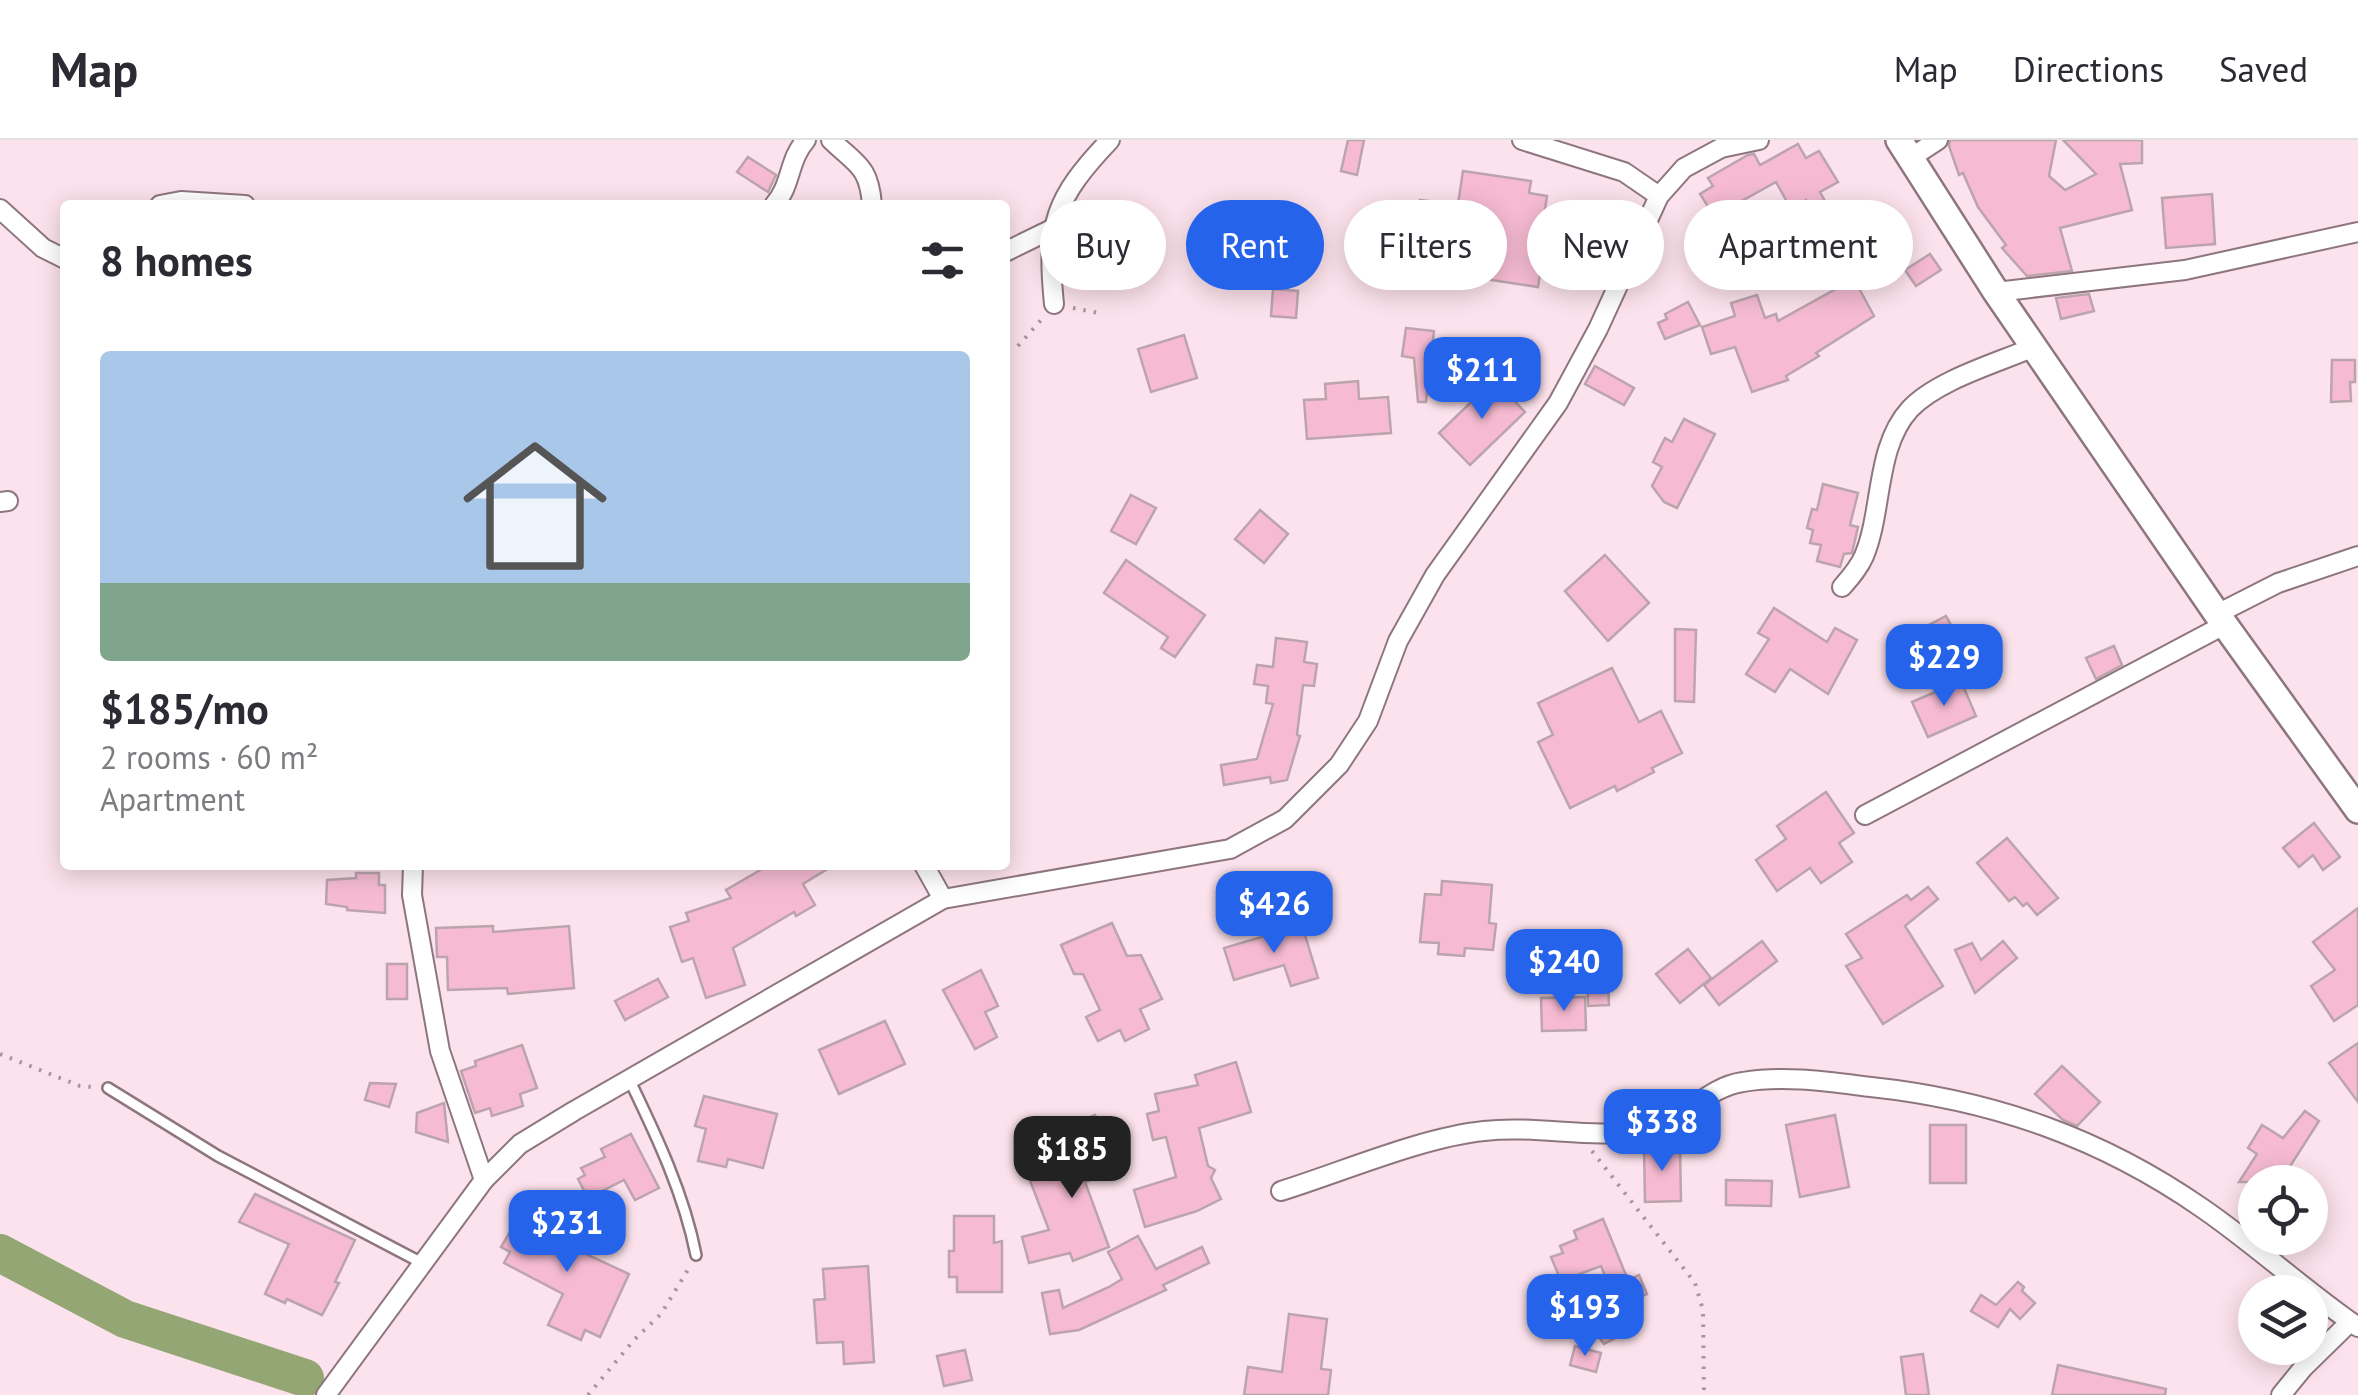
<!DOCTYPE html>
<meta charset="utf-8">
<style>
body{margin:0;font-family:"PT Sans",sans-serif;background:#f2f2f3;color:#2b2b33;height:100vh;display:flex;flex-direction:column;font-size:38px;white-space:nowrap}
*{box-sizing:border-box;margin:0}
p{font-size:32px;color:#7c7c81}
.icon{flex:none;width:55px;height:55px;fill:none;stroke:currentColor;stroke-width:2;stroke-linecap:round;stroke-linejoin:round}
.map{position:relative;flex:1;overflow:hidden}
.sheet{position:absolute;left:60px;top:60px;width:950px;height:670px;display:flex;flex-direction:column;background:#fff;border-radius:10px;box-shadow:0 5px 25px #0003}
.sheet>*{flex:none}
.hud{position:absolute;left:1040px;top:60px;width:950px;height:90px;display:flex;gap:20px}
.controls{position:absolute;left:2238px;top:1025px;display:grid;gap:20px}
.controls a{display:grid;place-items:center;width:90px;height:90px;border-radius:50%;background:#fff;box-shadow:0 5px 25px #0003;font-size:50px}
.price{position:absolute;translate:-50% -85px;padding:0 22px;border-radius:20px;background:#2563eb;color:#fff;font-size:32px;line-height:65px;filter:drop-shadow(0 2px 5px #0008)}
.price::after{content:'';position:absolute;left:50%;top:60px;width:30px;height:22px;margin-left:-15px;background:inherit;clip-path:polygon(0 0,100% 0,50% 100%)}
.price.current{background:#222;color:#fff}
ul{padding:0;list-style:none}
li{display:grid;align-content:center;gap:20px;height:530px;padding:0 40px}
li+li{border-top:2px solid #e1e1e2}
li span{display:grid;place-items:center;height:310px;border-radius:10px;color:#555}
li>.icon{margin-inline-start:auto}
span .icon{width:180px;height:180px;fill:#fffc;stroke-width:1}
li b{font-size:42px}
h2{display:flex;justify-content:space-between;align-items:center;height:120px;padding:0 40px;font-size:42px}
.pill{padding:0 35px;border-radius:45px;background:#fff;box-shadow:0 5px 25px #0003;font-size:35px;line-height:90px}
.pill.current{background:#2563eb;color:#fff}
header{display:flex;align-items:center;gap:60px;box-sizing:border-box;height:140px;padding:0 50px;background:#fff;border-bottom:2px solid #e1e1e2}
header strong{font-size:48px}
nav{display:flex;gap:55px;margin-inline-start:auto;font-size:35px}
.map>svg:first-child{display:block}
.lines{fill:none;stroke-linecap:round;stroke-linejoin:round}
.river{stroke:#93a673;stroke-width:38}
.building{fill:#f6bbd2;stroke:#bca4ad;stroke-width:2.5}
.lane-casing{stroke:#8e767f;stroke-width:14}
.street-casing{stroke:#8e767f;stroke-width:22}
.secondary-casing{stroke:#8e767f;stroke-width:30}
.path{stroke:#a8959c;stroke-width:4;stroke-dasharray:2.5 8;stroke-linecap:butt}
.lane{stroke:#fff;stroke-width:9}
.street{stroke:#fff;stroke-width:18}
.secondary{stroke:#fff;stroke-width:25}
</style>
<header>
<strong>Map</strong>
<nav><a>Map</a><a>Directions</a><a>Saved</a></nav>
</header>
<div class="map">
<svg width="2358" height="1255" viewBox="0 0 2358 1255">
<rect width="100%" height="100%" fill="#fce2ec"/>
<g class="lines">
<polyline class="river" points="0,1113 125,1179 305,1238"/>
</g>
<g class="building">
<polygon points="1348,0 1364,0 1357,35 1341,31"/>
<polygon points="1950,0 2056,0 2049,36 2065,50 2096,34 2063,0 2142,0 2142,23 2120,24 2132,70 2060,88 2072,131 2027,136 2002,108 2006,105 1978,67 1963,33 1959,35 1949,6"/>
<polygon points="1798,4 1806,18 1819,11 1838,42 1820,52 1836,81 1822,89 1806,60 1791,69 1776,42 1731,67 1745,89 1729,100 1700,54 1713,46 1708,38 1748,15 1754,14 1760,25"/>
<polygon points="748,17 776,35 768,52 737,32"/>
<polygon points="1463,31 1531,41 1529,53 1547,56 1539,108 1544,109 1538,147 1485,139 1490,108 1462,104 1464,88 1417,82 1420,60 1458,64"/>
<polygon points="2212,54 2215,104 2166,108 2162,58"/>
<polygon points="1375,70 1399,72 1397,95 1373,94"/>
<polygon points="1270,86 1295,93 1290,111 1264,104"/>
<polygon points="1930,114 1941,130 1916,146 1905,130"/>
<polygon points="1854,139 1874,176 1816,213 1819,216 1786,236 1788,240 1752,252 1735,207 1711,214 1702,187 1735,176 1731,163 1757,155 1765,178 1776,174 1778,181"/>
<polygon points="1273,149 1298,151 1296,178 1271,176"/>
<polygon points="2089,154 2094,171 2061,179 2056,158"/>
<polygon points="1688,162 1700,185 1665,199 1658,183 1667,179 1665,174"/>
<polygon points="1406,188 1434,191 1426,262 1418,262 1414,218 1402,216"/>
<polygon points="1184,195 1197,238 1151,252 1138,209"/>
<polygon points="2332,220 2355,220 2355,242 2350,242 2351,261 2331,262"/>
<polygon points="1595,226 1634,248 1624,265 1585,244"/>
<polygon points="1494,240 1525,272 1470,325 1439,293"/>
<polygon points="1358,241 1359,259 1388,257 1391,293 1307,299 1304,260 1326,259 1325,244"/>
<polygon points="1684,279 1715,294 1677,368 1664,362 1652,346 1662,327 1653,322 1665,298 1672,302"/>
<polygon points="1823,344 1858,353 1850,385 1858,387 1852,413 1844,414 1840,427 1817,421 1821,405 1810,403 1813,390 1807,388 1812,369 1817,370"/>
<polygon points="1131,355 1156,368 1136,404 1111,391"/>
<polygon points="1260,370 1288,394 1264,423 1235,399"/>
<polygon points="1605,415 1649,463 1608,501 1565,451"/>
<polygon points="1126,420 1205,475 1175,517 1161,508 1168,497 1104,453"/>
<polygon points="1774,468 1827,502 1835,488 1857,500 1828,554 1790,529 1775,552 1746,534 1769,499 1758,493"/>
<polygon points="1946,476 1961,503 1940,514 1927,486"/>
<polygon points="1675,489 1696,490 1694,562 1675,561"/>
<polygon points="1276,498 1307,502 1304,522 1317,524 1314,546 1303,545 1297,595 1300,596 1287,640 1271,643 1270,637 1224,645 1221,625 1257,619 1273,564 1266,563 1268,546 1254,544 1257,525 1273,527"/>
<polygon points="2114,506 2122,525 2096,539 2086,518"/>
<polygon points="1612,528 1639,582 1661,571 1682,613 1652,628 1654,632 1617,651 1615,646 1570,668 1538,602 1553,595 1538,563"/>
<polygon points="1961,541 1976,576 1928,597 1912,562"/>
<polygon points="1826,652 1854,693 1839,703 1852,722 1821,743 1810,728 1777,751 1756,720 1786,699 1777,686"/>
<polygon points="2314,683 2340,717 2323,730 2313,715 2299,727 2283,708"/>
<polygon points="2007,698 2058,758 2037,775 2027,763 2023,766 2015,757 2009,761 1977,723"/>
<polygon points="769,725 834,725 803,744 815,765 796,776 794,772 733,808 745,845 706,858 693,818 682,822 670,787 689,781 686,773 731,758 726,750"/>
<polygon points="356,733 379,733 379,745 385,745 385,773 347,770 347,767 326,764 327,740 356,738"/>
<polygon points="1442,741 1492,745 1489,783 1496,784 1493,810 1465,808 1464,816 1438,814 1439,803 1420,802 1425,754 1441,755"/>
<polygon points="1928,747 1938,759 1905,786 1943,846 1883,884 1846,826 1862,818 1846,794 1907,755 1911,760"/>
<polygon points="2358,768 2358,865 2334,881 2311,846 2335,830 2313,802"/>
<polygon points="1112,783 1127,816 1141,815 1162,859 1140,869 1149,889 1125,901 1120,890 1098,901 1086,877 1100,870 1083,834 1074,834 1061,805"/>
<polygon points="1302,785 1318,838 1291,846 1284,825 1234,840 1224,808"/>
<polygon points="493,786 493,792 569,786 574,848 508,854 507,848 448,850 447,817 437,817 436,788"/>
<polygon points="1762,801 1777,821 1719,865 1704,845"/>
<polygon points="2003,801 2017,818 1975,853 1955,810 1972,803 1981,820"/>
<polygon points="1688,809 1711,838 1680,863 1656,834"/>
<polygon points="1587,816 1607,816 1609,865 1588,866"/>
<rect x="387" y="824" width="20" height="35"/>
<polygon points="981,830 998,866 985,872 997,897 975,909 943,850"/>
<polygon points="658,839 668,857 625,880 615,861"/>
<polygon points="1585,857 1586,890 1542,891 1541,858"/>
<polygon points="885,881 905,924 839,954 819,910"/>
<polygon points="2358,903 2358,962 2329,923"/>
<polygon points="522,905 537,948 520,954 523,966 492,976 490,968 475,973 461,931 476,926 475,921"/>
<polygon points="1236,922 1251,972 1199,988 1208,1026 1215,1030 1211,1038 1221,1059 1197,1071 1145,1087 1134,1050 1176,1037 1166,997 1153,1000 1147,974 1159,971 1155,954 1198,945 1195,935"/>
<polygon points="2062,926 2100,962 2077,986 2063,980 2035,954"/>
<polygon points="370,943 396,944 389,967 365,960"/>
<polygon points="704,956 777,974 763,1028 728,1019 726,1027 698,1021 706,989 695,986"/>
<polygon points="444,963 448,1002 416,992 417,973"/>
<polygon points="2305,971 2319,981 2280,1042 2239,1042 2257,1014 2248,1008 2262,985 2283,998"/>
<polygon points="1095,975 1117,1029 1085,1042 1109,1107 1073,1121 1070,1113 1029,1123 1022,1097 1049,1090 1029,1038 1086,1018 1073,985"/>
<polygon points="1835,975 1849,1047 1800,1057 1786,985"/>
<rect x="1930" y="985" width="36" height="58"/>
<polygon points="631,994 659,1048 635,1060 624,1040 588,1058 578,1039 585,1035 581,1028 605,1017 601,1009"/>
<polygon points="1644,1007 1680,1007 1681,1061 1645,1062"/>
<polygon points="1726,1040 1772,1041 1771,1066 1726,1065"/>
<polygon points="255,1054 355,1100 335,1142 339,1143 322,1175 287,1159 285,1163 265,1154 289,1104 239,1082"/>
<polygon points="541,1067 570,1082 560,1102 629,1134 600,1197 585,1190 581,1200 548,1185 563,1154 504,1123 510,1112 501,1107 511,1090 524,1098"/>
<polygon points="954,1076 994,1076 994,1103 1002,1101 1002,1152 957,1152 957,1137 949,1137 949,1111 954,1111"/>
<polygon points="1603,1079 1628,1140 1639,1135 1647,1154 1617,1166 1601,1126 1561,1141 1551,1117 1563,1113 1560,1106 1577,1099 1574,1091"/>
<polygon points="1138,1096 1156,1129 1202,1107 1209,1123 1163,1145 1166,1150 1079,1190 1050,1194 1042,1153 1059,1150 1063,1168 1109,1147 1122,1139 1108,1112"/>
<polygon points="868,1126 874,1222 844,1224 843,1202 817,1203 814,1160 825,1159 823,1129"/>
<polygon points="2018,1142 2024,1147 2022,1151 2035,1163 2020,1179 2010,1169 1998,1187 1971,1171 1981,1155 1996,1165"/>
<polygon points="1615,1168 1627,1192 1604,1204 1591,1186"/>
<polygon points="1289,1174 1327,1179 1321,1229 1331,1230 1328,1255 1244,1255 1248,1227 1282,1232"/>
<polygon points="1575,1206 1601,1213 1596,1232 1570,1225"/>
<polygon points="965,1210 972,1240 944,1246 937,1216"/>
<polygon points="1923,1214 1929,1255 1906,1255 1901,1217"/>
<polygon points="2058,1225 2166,1249 2165,1255 2052,1255"/>
</g>
<g class="lines">
<g class="lane-casing">
<g id="lane">
<path d="M630,941c27,56 54,113 66,174"/>
<polyline points="108,948 218,1016 422,1123"/>
</g>
</g>
<g class="street-casing">
<g id="street">
<path d="M831,0c26,25 38,26 41,65"/>
<polyline points="1522,0 1624,32 1659,56"/>
<polyline points="1912,17 1938,0"/>
<polyline points="160,65 181,61 245,65"/>
<path d="M774,65c18,-20 14,-45 32,-65"/>
<polyline points="0,69 43,108 65,119"/>
<polyline points="1005,112 1052,89"/>
<polyline points="1996,152 2185,130 2358,92"/>
<path d="M1054,164c-8,-80 0,-105 56,-164"/>
<polyline points="0,362 8,361"/>
<path d="M1842,447c8,-9 17,-19 22,-31 19,-45 11,-109 46,-147 27,-29 87,-46 124,-62"/>
<polyline points="2217,474 2278,443 2358,416"/>
<polyline points="1865,675 2224,485"/>
<polyline points="413,725 412,755 440,911 484,1040"/>
<polyline points="924,725 943,759"/>
<path d="M1281,1051c61,-19 142,-54 203,-60 52,-6 106,8 159,0 37,-5 62,-44 100,-49 42,-7 87,0 128,5 122,13 230,51 331,121 54,37 102,82 156,119"/>
<polyline points="326,1255 484,1040 520,1004 574,971 943,759 1230,709 1285,679 1339,625 1368,581 1398,501 1435,435 1558,263 1598,189 1659,56 1684,28 1721,8 1759,0"/>
<polyline points="2281,1255 2303,1228 2350,1182"/>
</g>
</g>
<g class="secondary-casing">
<polyline id="secondary" points="1899,0 1996,152 2217,474 2358,670"/>
</g>
<g class="path">
<polyline points="1073,168 1099,173"/>
<polyline points="1018,206 1041,180"/>
<polyline points="0,914 80,946 93,947"/>
<polyline points="1592,1011 1695,1143 1703,1170 1704,1255"/>
<polyline points="588,1255 634,1200 661,1174 689,1128"/>
</g>
<use href="#lane" class="lane"/>
<use href="#street" class="street"/>
<use href="#secondary" class="secondary"/>
</g>
</svg>
<div class="controls">
<a><svg class="icon" aria-label="locate" viewBox="0 0 24 24"><circle cx="12" cy="12" r="6"/><path d="M12 2v4M12 18v4M2 12h4M18 12h4"/></svg></a>
<a><svg class="icon" aria-label="layers" viewBox="0 0 24 24"><path d="M12 4l9 5-9 5-9-5zM3 14l9 5 9-5"/></svg></a>
</div>
<b class="price" style="left:1482px;top:282px">$211</b>
<b class="price" style="left:1944px;top:569px">$229</b>
<b class="price" style="left:1274px;top:816px">$426</b>
<b class="price" style="left:1564px;top:874px">$240</b>
<b class="price" style="left:1662px;top:1034px">$338</b>
<b class="price current" style="left:1072px;top:1061px">$185</b>
<b class="price" style="left:567px;top:1135px">$231</b>
<b class="price" style="left:1585px;top:1219px">$193</b>
<div class="hud">
<a class="pill">Buy</a>
<a class="pill current">Rent</a>
<a class="pill">Filters</a>
<a class="pill">New</a>
<a class="pill">Apartment</a>
</div>
<section class="sheet">
<h2>8 homes<svg class="icon" aria-label="filters" viewBox="0 0 24 24"><path d="M4 7h16M4 17h16"/><circle cx="9" cy="7" r="2"/><circle cx="15" cy="17" r="2"/></svg></h2>
<ul>
<li><span style="background:linear-gradient(#a9c7e8 75%,#7fa58c 0)"><svg class="icon" aria-label="home" viewBox="0 0 24 24"><path d="M3 11l9-7 9 7M6 9v11h12V9"/></svg></span><div><b>$185/mo</b><p>2 rooms · 60 m²</p><p>Apartment</p></div></li>
</ul>
</section>
</div>
